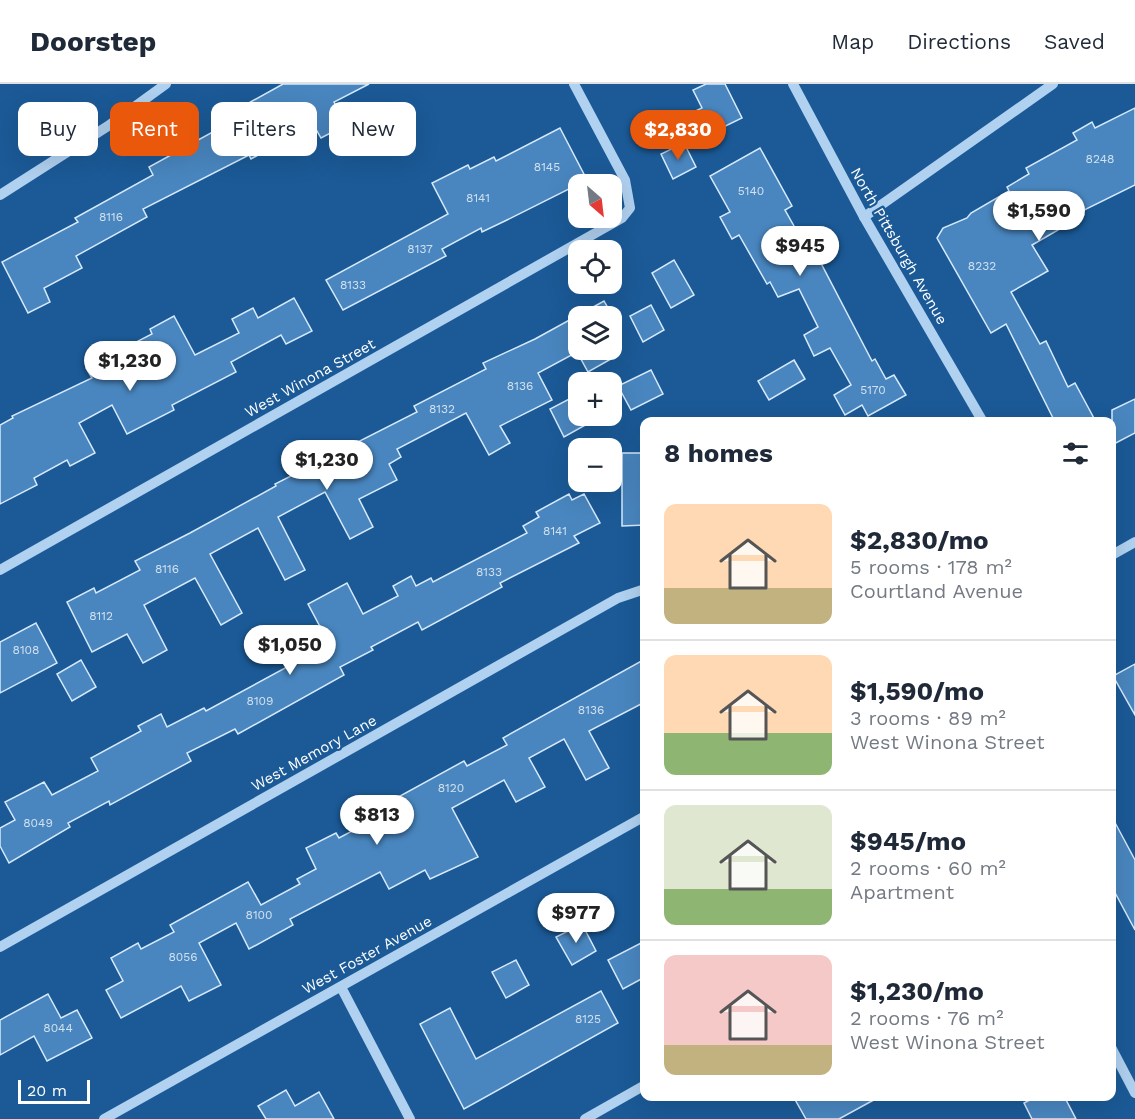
<!DOCTYPE html>
<meta charset="utf-8">
<style>
body{margin:0;font-family:"Work Sans",sans-serif;background:#f6f6f7;color:#1f2937;height:100vh;display:flex;flex-direction:column;font-size:22px;white-space:nowrap}
*{box-sizing:border-box;margin:0}
p{font-size:20px;color:#747a83}
.icon{flex:none;width:33px;height:33px;fill:none;stroke:currentColor;stroke-width:2;stroke-linecap:round;stroke-linejoin:round}
.map{position:relative;flex:1;overflow:hidden}
.sheet{position:absolute;left:640px;top:333px;width:476px;height:684px;display:flex;flex-direction:column;background:#fff;border-radius:12px;box-shadow:0 6px 24px #0002}
.sheet>*{flex:none}
.guide{position:absolute;left:18px;top:18px;width:532px;height:54px;display:flex;gap:12px}
.needle{width:39px;rotate:152deg}
.controls{position:absolute;left:568px;top:90px;display:grid;gap:12px}
.controls a{display:grid;place-items:center;width:54px;height:54px;border-radius:12px;background:#fff;box-shadow:0 6px 24px #0002;font-size:30px}
.scale{position:absolute;left:18px;bottom:15px;width:72px;box-sizing:border-box;padding-left:6px;border:3px solid #fff;border-top:0;font-size:16px;line-height:21px;white-space:nowrap;color:#fff;-webkit-text-stroke:4px #1b5a97;paint-order:stroke}
.price{position:absolute;translate:-50% -51px;padding:0 14px;border-radius:21px;background:#fff;color:#222;font-size:20px;line-height:39px;filter:drop-shadow(0 2px 3px #0008)}
.price::after{content:'';position:absolute;left:50%;top:36px;width:18px;height:14px;margin-left:-9px;background:inherit;clip-path:polygon(0 0,100% 0,50% 100%)}
.price.selected{background:#ea580c;color:#fff}
ul{padding:0;list-style:none}
li{display:flex;align-items:center;gap:18px;height:150px;padding:0 24px}
li+li{border-top:2px solid #e0e1e3}
li span{display:grid;place-items:center;flex:none;width:168px;height:120px;border-radius:12px;color:#555}
li>.icon{margin-inline-start:auto}
span .icon{width:72px;height:72px;fill:#fffc;stroke-width:1}
li b{font-size:26px}
h2{display:flex;justify-content:space-between;align-items:center;height:72px;padding:0 24px;font-size:26px}
.chip{padding:0 21px;border-radius:12px;background:#fff;box-shadow:0 6px 24px #0002;font-size:21px;line-height:54px}
.chip.selected{background:#ea580c;color:#fff}
header{display:flex;align-items:center;gap:36px;box-sizing:border-box;height:84px;padding:0 30px;background:#fff;border-bottom:2px solid #e0e1e3}
header strong{font-size:28px}
nav{display:flex;gap:33px;margin-inline-start:auto;font-size:21px}
.map>svg:first-child{display:block}
.building{fill:#4986bf;stroke:#d7eafb;stroke-width:1.5}
.lines{fill:none;stroke-linecap:round;stroke-linejoin:round}
.minor{stroke:#b0d1f0;stroke-width:10}
.labels{text-anchor:middle;dominant-baseline:central;stroke-width:4.5;stroke-linejoin:round;paint-order:stroke}
.number-label{font-size:12px;fill:#d2e1ef}
.street-label{font-size:15px;fill:#fff;stroke:#1b5a97}
</style>
<header>
<strong>Doorstep</strong>
<nav><a>Map</a><a>Directions</a><a>Saved</a></nav>
</header>
<div class="map">
<svg width="1135" height="1035" viewBox="0 0 1135 1035">
<rect width="100%" height="100%" fill="#1b5a97"/>
<g class="building">
<polygon points="283,0 369,0 334,18 346,41 321,54 313,40 251,75 249,71 143,125 147,133 76,172 82,184 44,204 50,218 28,229 2,178 78,138 75,134 153,91 149,83 231,38 227,31"/>
<polygon points="706,0 725,0 742,34 701,54 689,30 702,24 693,6"/>
<polygon points="1135,24 1135,101 1082,127 1084,131 1032,161 1048,187 1011,208 1040,260 1046,257 1068,303 1075,299 1096,338 1055,338 1006,240 991,249 937,154 943,144 967,134 971,129 1009,107 1007,103 1029,90 1026,84 1077,56 1073,49 1092,38 1095,44"/>
<polygon points="560,44 587,96 507,136 482,148 481,144 442,165 446,172 343,226 326,196 448,130 432,99 468,81 470,85 494,73 496,77"/>
<polygon points="684,59 696,83 673,95 661,70"/>
<polygon points="760,64 792,122 785,126 807,165 812,162 872,277 875,275 886,295 894,291 906,311 868,332 862,321 845,331 834,311 851,301 830,264 814,272 804,251 818,243 799,205 778,213 770,198 767,200 739,151 732,155 720,133 730,128 710,92"/>
<polygon points="674,176 694,211 671,224 652,189"/>
<polygon points="294,214 312,247 286,260 281,251 231,278 236,288 172,321 174,326 127,350 112,321 79,339 95,369 70,382 67,376 34,394 37,401 0,420 0,341 13,334 12,332 92,294 86,284 152,250 150,245 174,232 195,271 239,249 232,235 253,224 258,234"/>
<polygon points="604,217 619,243 612,247 612,232 579,232 579,266 605,266 611,275 588,288 577,268 538,289 552,316 500,342 510,359 489,371 466,329 397,365 401,373 389,380 397,396 359,415 373,443 350,455 325,408 278,433 305,486 285,496 258,444 210,470 242,529 221,541 195,494 144,521 167,566 143,579 127,550 92,568 67,518 94,504 96,509 140,486 135,477 190,449 276,402 275,400 417,328 414,322 486,285 483,279 535,255"/>
<polygon points="651,221 664,246 643,258 630,232"/>
<polygon points="794,276 805,295 769,316 758,297"/>
<polygon points="651,286 663,310 631,326 618,302"/>
<polygon points="575,312 579,319 579,332 585,332 589,339 564,353 550,325"/>
<polygon points="1135,315 1135,349 1112,361 1112,326"/>
<polygon points="622,369 645,369 645,441 622,442"/>
<polygon points="569,410 572,416 584,410 600,439 574,452 579,459 500,499 502,503 422,546 418,538 371,563 373,566 340,583 344,591 238,650 235,645 187,669 191,677 110,721 109,717 68,739 70,743 9,779 0,762 0,744 15,736 5,718 44,698 52,711 98,687 91,674 141,647 138,642 161,630 167,643 204,624 206,627 300,576 297,570 326,554 308,520 347,499 363,530 398,512 393,502 411,492 416,502 431,494 433,498 527,449 523,442 539,433 536,428"/>
<polygon points="36,539 57,579 0,609 0,558"/>
<polygon points="645,575 645,618 589,647 609,684 586,696 564,655 529,674 545,703 516,718 504,696 452,724 478,773 430,795 425,786 389,805 380,788 290,835 293,841 249,865 236,839 199,859 221,901 189,917 181,902 121,934 106,906 123,897 111,874 138,859 141,865 174,848 170,841 248,798 261,821 300,800 297,795 316,785 306,764 336,749 339,754 373,736 369,729 464,677 467,682 507,661 503,654"/>
<polygon points="81,576 96,603 72,617 57,590"/>
<polygon points="1135,580 1135,631 1113,592"/>
<polygon points="1112,733 1135,776 1135,846 1112,803"/>
<polygon points="582,840 596,867 572,881 556,853"/>
<polygon points="645,857 645,893 623,905 608,876"/>
<polygon points="516,876 529,901 506,914 492,888"/>
<polygon points="601,907 618,939 464,1025 420,940 450,924 476,975"/>
<polygon points="48,910 61,934 77,926 92,954 47,977 34,952 0,971 0,936"/>
<polygon points="286,1006 295,1022 319,1008 334,1035 266,1035 258,1022"/>
<polygon points="793,1012 881,1012 839,1035 806,1035"/>
<polygon points="1037,1012 1064,1012 1076,1035 1032,1035 1024,1019"/>
</g>
<g class="lines">
<g class="minor">
<polyline points="793,0 864,133 983,338"/>
<polyline points="0,111 108,42 166,0"/>
<polyline points="864,133 1053,0"/>
<polyline points="1112,471 1135,458"/>
<polyline points="0,486 622,134 630,124 625,96 574,0"/>
<polyline points="0,863 618,514 645,505"/>
<polyline points="341,903 410,1035"/>
<polyline points="1112,965 1135,1009"/>
<polyline points="104,1035 645,732"/>
<polyline points="585,1035 645,1001"/>
</g>
</g>
<g class="labels">
<g class="number-label">
<text x="1100" y="75">8248</text>
<text x="547" y="83">8145</text>
<text x="751" y="107">5140</text>
<text x="478" y="114">8141</text>
<text x="111" y="133">8116</text>
<text x="420" y="165">8137</text>
<text x="982" y="182">8232</text>
<text x="353" y="201">8133</text>
<text x="520" y="302">8136</text>
<text x="873" y="306">5170</text>
<text x="442" y="325">8132</text>
<text x="555" y="447">8141</text>
<text x="167" y="485">8116</text>
<text x="489" y="488">8133</text>
<text x="101" y="532">8112</text>
<text x="26" y="566">8108</text>
<text x="260" y="617">8109</text>
<text x="591" y="626">8136</text>
<text x="451" y="704">8120</text>
<text x="38" y="739">8049</text>
<text x="259" y="831">8100</text>
<text x="183" y="873">8056</text>
<text x="588" y="935">8125</text>
<text x="58" y="944">8044</text>
</g>
<g class="street-label">
<text transform="translate(899 162) rotate(60)">North Pittsburgh Avenue</text>
<text transform="translate(310 294) rotate(-29)">West Winona Street</text>
<text transform="translate(314 669) rotate(-29)">West Memory Lane</text>
<text transform="translate(367 871) rotate(-29)">West Foster Avenue</text>
</g>
</g>
</svg>
<div class="controls">
<a><svg class="needle" viewBox="-14 -14 28 28"><path d="M0-13l5 13h-10z" fill="#e53935"/><path d="M0 13l5-13h-10z" fill="#747a83"/></svg></a>
<a><svg class="icon" aria-label="locate" viewBox="0 0 24 24"><circle cx="12" cy="12" r="6"/><path d="M12 2v4M12 18v4M2 12h4M18 12h4"/></svg></a>
<a><svg class="icon" aria-label="layers" viewBox="0 0 24 24"><path d="M12 4l9 5-9 5-9-5zM3 14l9 5 9-5"/></svg></a>
<a>+</a>
<a>−</a>
</div>
<div class="scale">20 m</div>
<b class="price selected" style="left:678px;top:77px">$2,830</b>
<b class="price" style="left:1039px;top:158px">$1,590</b>
<b class="price" style="left:800px;top:193px">$945</b>
<b class="price" style="left:130px;top:308px">$1,230</b>
<b class="price" style="left:327px;top:407px">$1,230</b>
<b class="price" style="left:290px;top:592px">$1,050</b>
<b class="price" style="left:377px;top:762px">$813</b>
<b class="price" style="left:576px;top:860px">$977</b>
<div class="guide">
<a class="chip">Buy</a>
<a class="chip selected">Rent</a>
<a class="chip">Filters</a>
<a class="chip">New</a>
</div>
<section class="sheet">
<h2>8 homes<svg class="icon" aria-label="filters" viewBox="0 0 24 24"><path d="M4 7h16M4 17h16"/><circle cx="9" cy="7" r="2"/><circle cx="15" cy="17" r="2"/></svg></h2>
<ul>
<li><span style="background:linear-gradient(#ffd9b3 70%,#c2b280 0)"><svg class="icon" aria-label="home" viewBox="0 0 24 24"><path d="M3 11l9-7 9 7M6 9v11h12V9"/></svg></span><div><b>$2,830/mo</b><p>5 rooms · 178 m²</p><p>Courtland Avenue</p></div></li>
<li><span style="background:linear-gradient(#ffd9b3 65%,#8fb573 0)"><svg class="icon" aria-label="home" viewBox="0 0 24 24"><path d="M3 11l9-7 9 7M6 9v11h12V9"/></svg></span><div><b>$1,590/mo</b><p>3 rooms · 89 m²</p><p>West Winona Street</p></div></li>
<li><span style="background:linear-gradient(#dfe7d0 70%,#8fb573 0)"><svg class="icon" aria-label="home" viewBox="0 0 24 24"><path d="M3 11l9-7 9 7M6 9v11h12V9"/></svg></span><div><b>$945/mo</b><p>2 rooms · 60 m²</p><p>Apartment</p></div></li>
<li><span style="background:linear-gradient(#f6c9c9 75%,#c2b280 0)"><svg class="icon" aria-label="home" viewBox="0 0 24 24"><path d="M3 11l9-7 9 7M6 9v11h12V9"/></svg></span><div><b>$1,230/mo</b><p>2 rooms · 76 m²</p><p>West Winona Street</p></div></li>
</ul>
</section>
</div>
